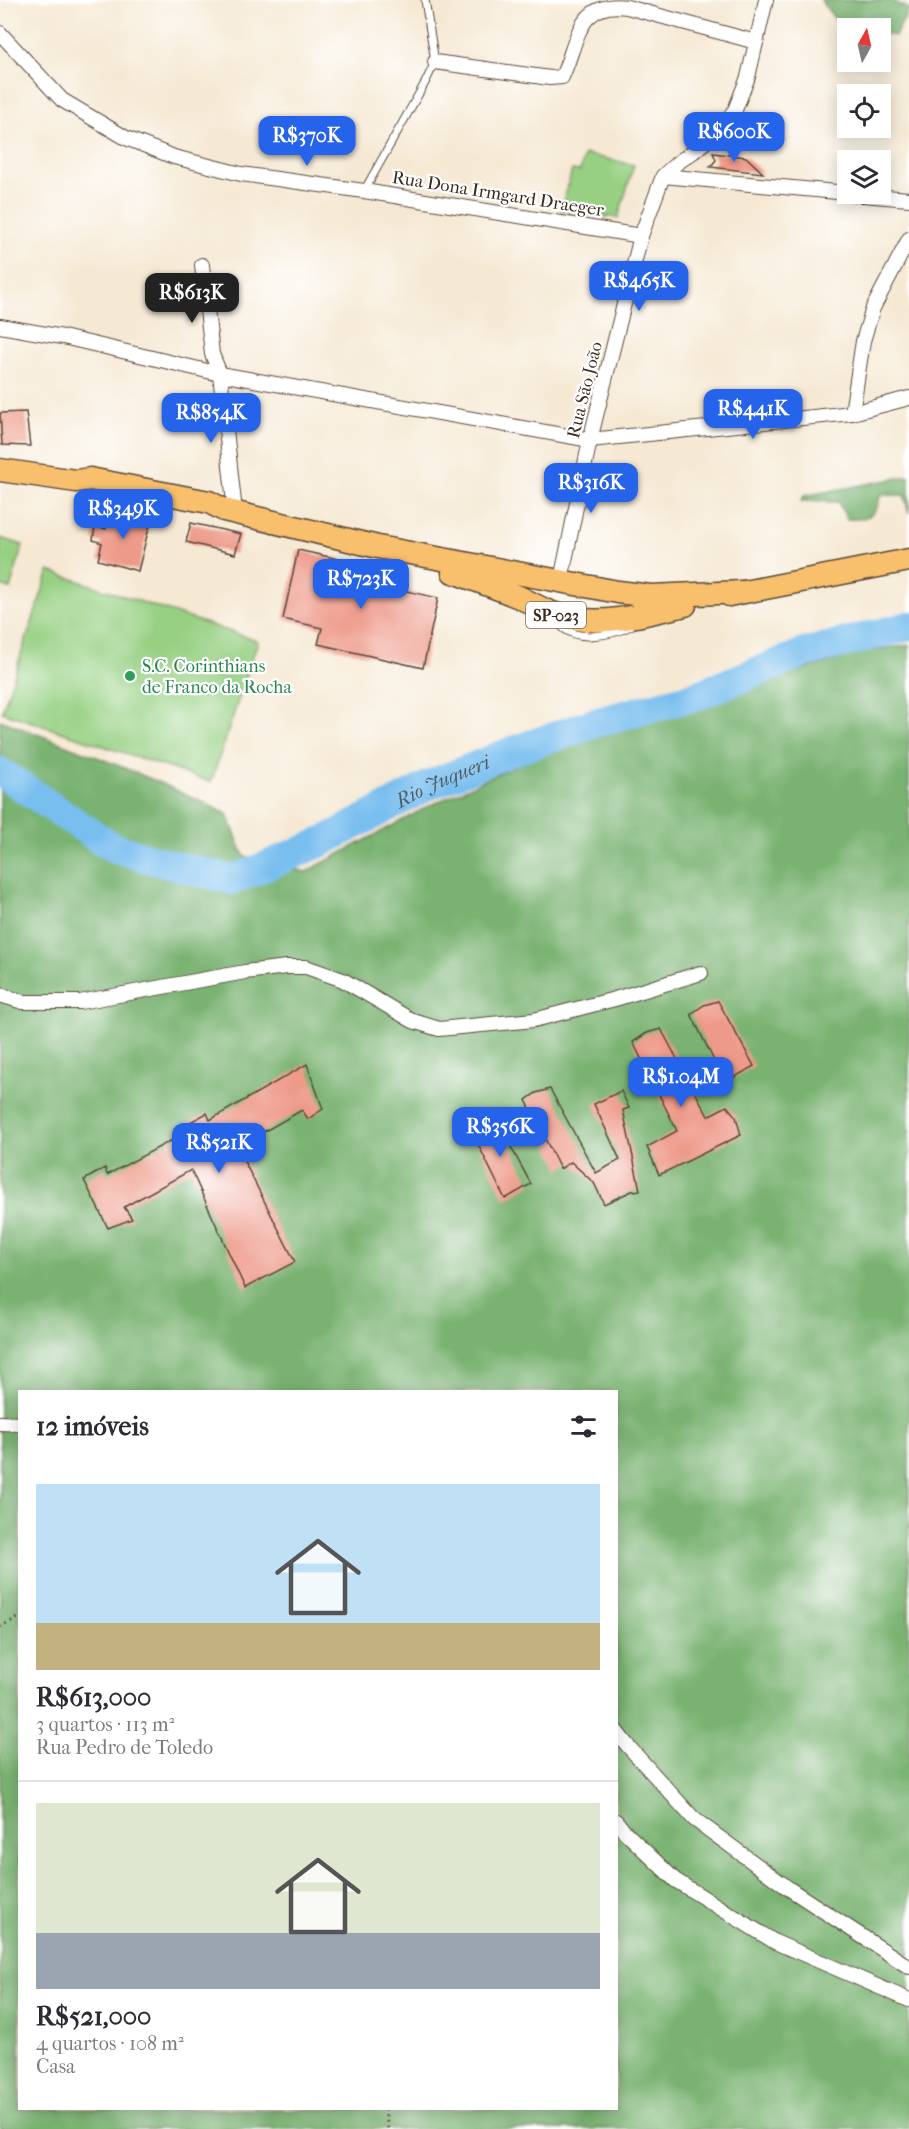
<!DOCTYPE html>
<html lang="pt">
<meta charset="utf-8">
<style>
body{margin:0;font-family:"IM FELL French Canon",serif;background:#f7f7f7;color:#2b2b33;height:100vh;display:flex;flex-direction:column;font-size:22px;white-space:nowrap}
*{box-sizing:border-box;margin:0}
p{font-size:20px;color:#7c7c81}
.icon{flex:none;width:33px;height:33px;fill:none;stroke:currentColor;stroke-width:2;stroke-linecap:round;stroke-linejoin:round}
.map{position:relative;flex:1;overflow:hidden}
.details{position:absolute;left:18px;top:1390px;width:600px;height:720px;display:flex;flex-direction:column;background:#fff;border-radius:0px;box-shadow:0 3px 15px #0003}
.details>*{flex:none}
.needle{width:39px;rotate:8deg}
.buttons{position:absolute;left:837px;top:18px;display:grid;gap:12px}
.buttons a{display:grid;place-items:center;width:54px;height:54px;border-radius:0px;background:#fff;box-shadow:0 3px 15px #0003;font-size:30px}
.price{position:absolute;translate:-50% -51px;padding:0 14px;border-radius:12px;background:#2563eb;color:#fff;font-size:20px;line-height:39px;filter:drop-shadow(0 2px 3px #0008)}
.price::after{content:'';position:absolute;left:50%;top:36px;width:18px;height:14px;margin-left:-9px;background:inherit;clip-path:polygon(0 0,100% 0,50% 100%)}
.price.current{background:#222;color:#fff}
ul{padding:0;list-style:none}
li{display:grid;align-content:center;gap:12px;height:318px;padding:0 18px}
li+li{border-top:2px solid #e1e1e2}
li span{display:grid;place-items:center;height:186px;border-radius:0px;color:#555}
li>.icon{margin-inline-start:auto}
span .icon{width:108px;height:108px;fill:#fffc;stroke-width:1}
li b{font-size:26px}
h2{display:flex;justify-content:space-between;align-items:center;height:72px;padding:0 18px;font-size:26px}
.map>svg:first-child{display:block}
.green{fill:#97d083;stroke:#697d50;stroke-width:1.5}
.forest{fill:#79b271;stroke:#5a6e48;stroke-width:1.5;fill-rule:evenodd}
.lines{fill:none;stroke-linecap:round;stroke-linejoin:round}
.river{stroke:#78beef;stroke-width:30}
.building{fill:#ee9a89}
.service-casing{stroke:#574739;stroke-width:9}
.minor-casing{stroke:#574739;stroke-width:16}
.primary-casing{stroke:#574739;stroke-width:25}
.path{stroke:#574739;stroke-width:3;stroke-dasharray:1.5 4.5;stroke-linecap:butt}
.service{stroke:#fff;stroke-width:7}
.minor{stroke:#fff;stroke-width:14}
.primary{stroke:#f8bf6c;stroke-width:22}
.leisure-dot{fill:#2e9e5b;stroke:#fff;stroke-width:2}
.labels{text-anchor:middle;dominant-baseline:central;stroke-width:4.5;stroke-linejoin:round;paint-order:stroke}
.shield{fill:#fff;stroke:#766a62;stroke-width:1.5}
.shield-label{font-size:16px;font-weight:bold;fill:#3b2a1e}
.street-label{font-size:18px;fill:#3b2a1e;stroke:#fff}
.leisure-label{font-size:18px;fill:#27864d;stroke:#fff;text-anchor:start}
.water-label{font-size:20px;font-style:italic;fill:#505e67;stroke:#fff}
</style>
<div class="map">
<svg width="909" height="2129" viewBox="0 0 909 2129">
<rect width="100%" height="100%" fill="#fff"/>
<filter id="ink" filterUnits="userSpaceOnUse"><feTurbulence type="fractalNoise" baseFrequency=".0167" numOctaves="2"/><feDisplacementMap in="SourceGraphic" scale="12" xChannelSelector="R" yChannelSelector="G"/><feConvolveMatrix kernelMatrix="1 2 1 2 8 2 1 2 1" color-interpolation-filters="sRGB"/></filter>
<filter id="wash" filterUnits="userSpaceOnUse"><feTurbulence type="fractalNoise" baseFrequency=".008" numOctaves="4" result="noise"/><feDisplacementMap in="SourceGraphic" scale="24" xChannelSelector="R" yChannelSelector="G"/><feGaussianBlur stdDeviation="1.35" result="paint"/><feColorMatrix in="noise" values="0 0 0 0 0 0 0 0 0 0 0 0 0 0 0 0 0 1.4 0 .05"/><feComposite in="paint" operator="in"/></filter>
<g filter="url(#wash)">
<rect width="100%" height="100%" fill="#f6e9d4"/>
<g class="green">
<polygon points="585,154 634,165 618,218 561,211 572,170 580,171"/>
<polygon points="0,538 23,545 10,589 0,586"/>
<polygon points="49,571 258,641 211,782 2,712"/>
</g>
<g class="forest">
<polygon points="821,0 890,0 909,9 895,36 881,33 880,28 865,28 837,22"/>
<path d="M909,476v37l-5,-18h-24c-2,20 -13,26 -33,24l-9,-17 -37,-1 3,-5z"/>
<path d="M909,645v1484h-909v-1409c77,29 153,57 227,94l17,42 62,16 123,-66 120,-56 146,-40 82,-33 89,-26zM20,1392h596v717h-596z"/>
</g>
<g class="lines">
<path class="river" id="s1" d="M0,772l112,75 49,15 72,18 87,-37 109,-58 84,-34 84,-29 96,-25 111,-44 105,-27"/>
</g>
<g id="blocks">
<g class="building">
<polygon points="713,153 746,157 763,173 710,167 716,160"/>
<polygon points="26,412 30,446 2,445 0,413"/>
<polygon points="111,510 151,520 138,571 98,560 102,543 93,540 95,527 106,529"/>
<polygon points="191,523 241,534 235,554 186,542"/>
<polygon points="298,550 339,559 338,565 391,578 393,571 405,574 402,590 438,598 423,668 318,644 322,628 283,619"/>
<polygon points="718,1001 754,1066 725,1083 691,1014 704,1005"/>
<polygon points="661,1029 708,1116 727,1106 736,1117 741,1135 659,1175 647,1147 677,1131 633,1042 647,1033"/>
<polygon points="307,1064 323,1109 308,1119 302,1110 237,1147 295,1262 245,1288 191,1170 124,1207 132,1219 108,1228 84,1180 105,1168 107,1175 180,1136 177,1129 207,1113 210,1120"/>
<polygon points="550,1089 596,1173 620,1160 594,1104 621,1091 629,1108 623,1110 640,1190 635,1191 634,1190 604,1204 594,1183 571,1162 560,1169 526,1100 536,1093"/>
<polygon points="495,1118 531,1184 505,1199 471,1130 481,1122"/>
</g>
</g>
</g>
<g filter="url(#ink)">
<use href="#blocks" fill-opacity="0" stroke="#574739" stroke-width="1.5"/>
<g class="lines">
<g class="service-casing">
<g id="service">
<polyline points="364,191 426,81 435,62 425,0"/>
<path d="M557,621c15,23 53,15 74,5"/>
</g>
</g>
<g class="minor-casing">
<g id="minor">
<polyline points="0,33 62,100 126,138 174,157 241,174 364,191 641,236"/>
<path d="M435,62l115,16 12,-1c16,-35 15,-77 65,-70l129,35"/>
<polyline points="663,176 848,193"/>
<polyline points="851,194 909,199"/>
<polyline points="202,265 212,354 220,374 235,512"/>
<polyline points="0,326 63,337 220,374 590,440 852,413 909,398"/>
<polyline points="852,413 863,341 873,308 909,239"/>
<polyline points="561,580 590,440 641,236 663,176 677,163 693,152 718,131 735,110 748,77 766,0"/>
<polyline points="0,995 23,1002 80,1002 245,972 287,967 306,967 343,980 413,1021 439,1029 534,1020 615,999 701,973"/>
<polyline points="0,1423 20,1424"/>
<polyline points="616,1731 627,1745 694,1819 788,1888 909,1967"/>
<polyline points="616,1821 624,1831 675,1880 775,1942 909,2000"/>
</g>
</g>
<g class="primary-casing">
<g id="primary">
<polyline points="0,470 76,481 90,479 209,502 224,510 378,547 618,592 651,596 742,592"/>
<path d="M453,572c22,8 44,16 66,25 17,8 32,18 51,21 38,8 79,-5 115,-13"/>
<polyline points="729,595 909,560"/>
</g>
</g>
<g class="path">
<polyline points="0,1627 20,1617"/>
<polyline points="385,2109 388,2129"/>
</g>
<use href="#service" class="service"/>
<use href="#minor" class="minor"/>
<use href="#primary" class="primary"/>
</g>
</g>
<circle class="leisure-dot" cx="130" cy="676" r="6"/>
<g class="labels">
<rect class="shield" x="526" y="602" width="60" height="26" rx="4.5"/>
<g class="shield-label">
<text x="556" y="615">SP-023</text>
</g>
<g class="street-label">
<text transform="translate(498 194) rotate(9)">Rua Dona Irmgard Draeger</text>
<text transform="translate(585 390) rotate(-76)">Rua São João</text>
</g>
<g class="leisure-label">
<text x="142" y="666">S.C. Corinthians<tspan x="142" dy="21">de Franco da Rocha</tspan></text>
</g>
<g class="water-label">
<text stroke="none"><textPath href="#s1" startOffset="492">Rio Juqueri</textPath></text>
</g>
</g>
</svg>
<div class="buttons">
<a><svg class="needle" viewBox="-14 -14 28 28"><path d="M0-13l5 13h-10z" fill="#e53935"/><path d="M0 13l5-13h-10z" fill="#7c7c81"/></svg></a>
<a><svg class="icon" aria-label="locate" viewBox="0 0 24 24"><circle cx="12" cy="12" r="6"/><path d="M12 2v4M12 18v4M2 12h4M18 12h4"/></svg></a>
<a><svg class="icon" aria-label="layers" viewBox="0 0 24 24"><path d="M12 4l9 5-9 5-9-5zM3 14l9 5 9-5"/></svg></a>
</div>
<b class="price" style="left:734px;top:163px">R$600K</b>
<b class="price" style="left:307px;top:167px">R$370K</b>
<b class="price" style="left:639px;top:312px">R$465K</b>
<b class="price current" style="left:192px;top:324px">R$613K</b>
<b class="price" style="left:753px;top:440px">R$441K</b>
<b class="price" style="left:211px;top:444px">R$854K</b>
<b class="price" style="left:591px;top:514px">R$316K</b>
<b class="price" style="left:123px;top:540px">R$349K</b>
<b class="price" style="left:361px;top:610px">R$723K</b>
<b class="price" style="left:681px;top:1108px">R$1.04M</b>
<b class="price" style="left:500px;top:1158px">R$356K</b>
<b class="price" style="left:219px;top:1174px">R$521K</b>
<section class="details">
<h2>12 imóveis<svg class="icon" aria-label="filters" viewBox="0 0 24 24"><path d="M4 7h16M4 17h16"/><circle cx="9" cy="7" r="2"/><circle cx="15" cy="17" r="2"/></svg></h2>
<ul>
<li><span style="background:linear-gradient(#bfe0f5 75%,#c2b280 0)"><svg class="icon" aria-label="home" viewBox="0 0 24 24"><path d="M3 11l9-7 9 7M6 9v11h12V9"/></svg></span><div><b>R$613,000</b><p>3 quartos · 113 m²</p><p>Rua Pedro de Toledo</p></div></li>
<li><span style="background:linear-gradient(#dfe7d0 70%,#9aa5b1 0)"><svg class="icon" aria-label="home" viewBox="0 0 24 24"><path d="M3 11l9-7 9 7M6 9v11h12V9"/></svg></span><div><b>R$521,000</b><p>4 quartos · 108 m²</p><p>Casa</p></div></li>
</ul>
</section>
</div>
